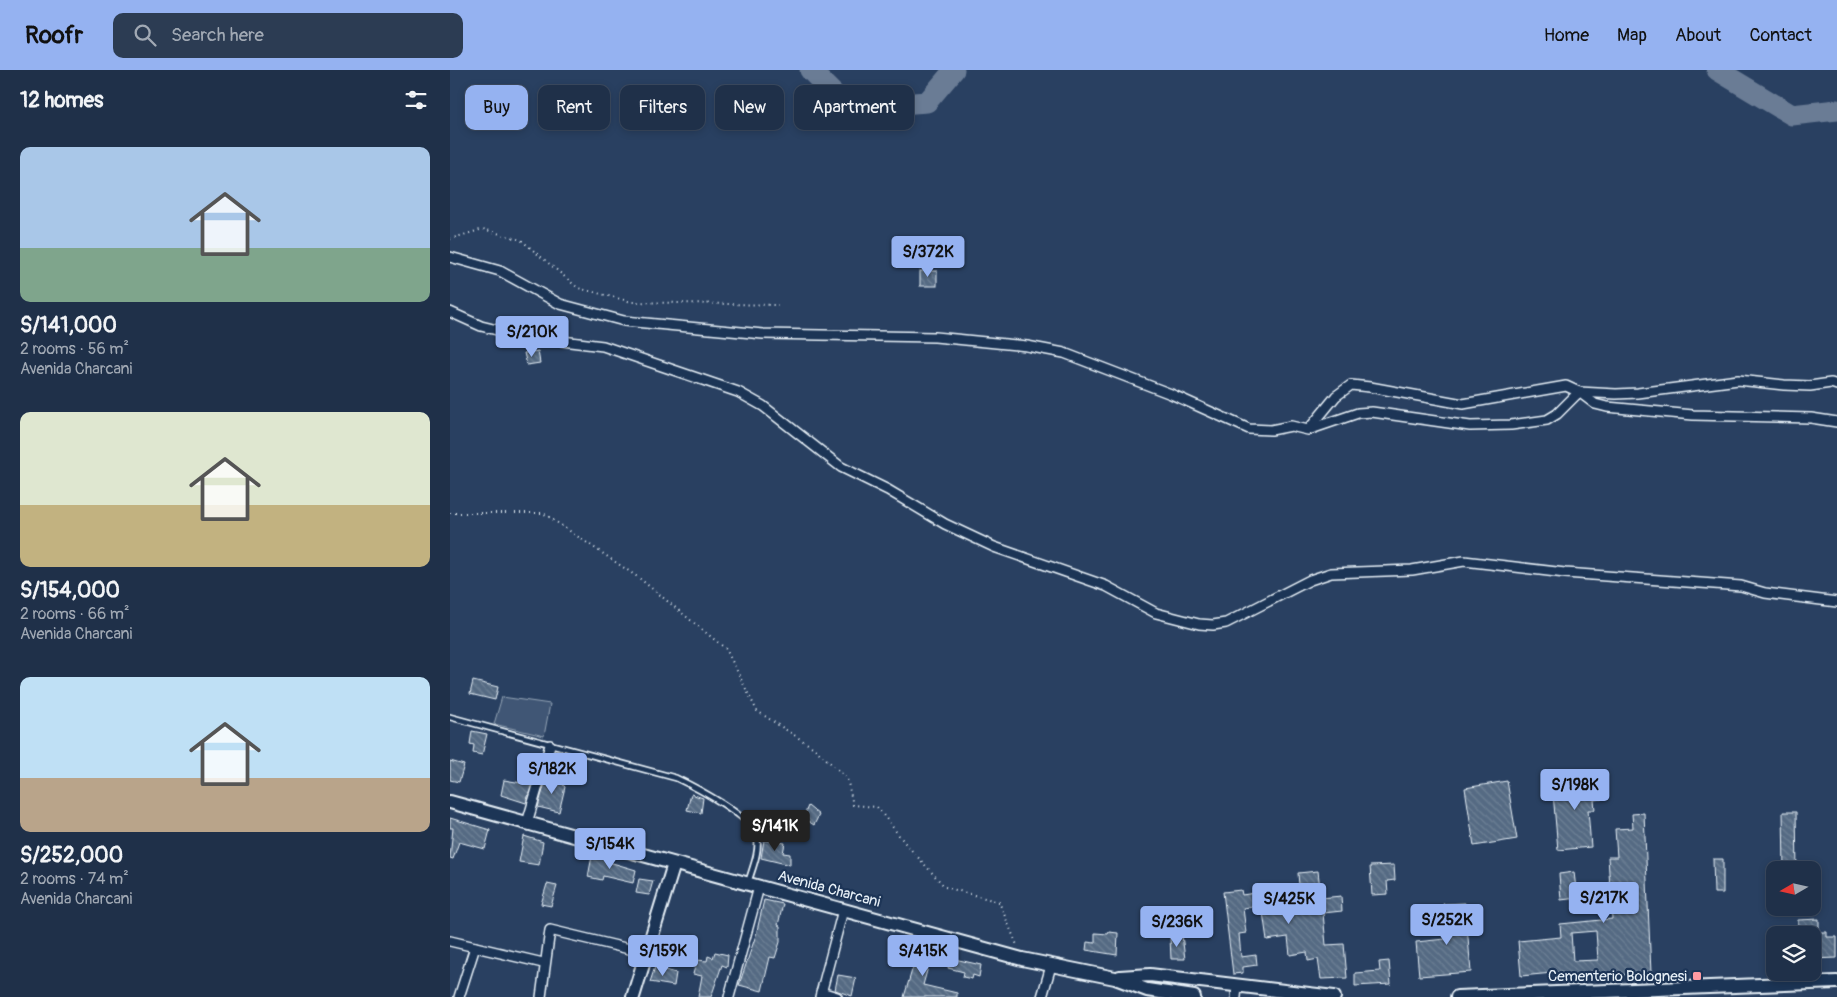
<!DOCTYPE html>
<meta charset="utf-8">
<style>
body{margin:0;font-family:Pangolin,sans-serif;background:#2c3c53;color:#f1f3f6;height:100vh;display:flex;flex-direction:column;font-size:19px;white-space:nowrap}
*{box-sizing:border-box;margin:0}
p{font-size:16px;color:#a1a9b4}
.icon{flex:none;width:28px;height:28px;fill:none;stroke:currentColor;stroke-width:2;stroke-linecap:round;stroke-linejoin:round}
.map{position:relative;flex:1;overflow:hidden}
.side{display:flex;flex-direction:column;background:#1f3049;width:450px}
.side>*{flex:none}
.top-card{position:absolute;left:15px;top:15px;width:475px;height:45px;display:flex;gap:10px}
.needle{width:32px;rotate:261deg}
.fabs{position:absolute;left:1316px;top:791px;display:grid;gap:10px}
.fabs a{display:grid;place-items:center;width:55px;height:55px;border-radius:10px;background:#1f3049;box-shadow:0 2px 8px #0003,0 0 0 1px #3c4b61;font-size:25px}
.price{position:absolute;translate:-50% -42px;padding:0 11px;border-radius:5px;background:#95b2f1;color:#111;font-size:16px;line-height:32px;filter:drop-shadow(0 1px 2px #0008)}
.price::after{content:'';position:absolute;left:50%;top:30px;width:15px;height:11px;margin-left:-8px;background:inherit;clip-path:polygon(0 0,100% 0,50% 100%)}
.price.on{background:#222;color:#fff}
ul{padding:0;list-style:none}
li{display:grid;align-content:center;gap:10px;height:265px;padding:0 20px}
li span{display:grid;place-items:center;height:155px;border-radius:10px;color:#555}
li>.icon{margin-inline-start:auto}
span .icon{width:90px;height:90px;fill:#fffc;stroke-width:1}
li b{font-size:21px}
h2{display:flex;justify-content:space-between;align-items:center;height:60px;padding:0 20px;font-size:21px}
.pill{padding:0 18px;border-radius:10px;background:#1f3049;box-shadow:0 2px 8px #0003,0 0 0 1px #3c4b61;font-size:18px;line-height:45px}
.pill.on{background:#95b2f1;color:#111}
header{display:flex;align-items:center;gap:30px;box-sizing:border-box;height:70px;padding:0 25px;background:#95b2f1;color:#111}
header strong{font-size:24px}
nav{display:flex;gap:28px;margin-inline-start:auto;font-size:18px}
.search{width:350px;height:45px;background:#2c3c53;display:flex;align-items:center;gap:12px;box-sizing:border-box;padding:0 18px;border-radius:10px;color:#a1a9b4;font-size:19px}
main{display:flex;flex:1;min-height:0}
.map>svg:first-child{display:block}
.grass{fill:#415774;stroke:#94a4b6}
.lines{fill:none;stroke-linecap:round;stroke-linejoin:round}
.river{stroke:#6b7c95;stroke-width:21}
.building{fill:url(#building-back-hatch);stroke:#e8f1f8;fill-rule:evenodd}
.lane-casing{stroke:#e8f1f8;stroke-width:8}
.street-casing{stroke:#e8f1f8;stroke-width:12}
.secondary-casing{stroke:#e8f1f8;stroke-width:16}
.path{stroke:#e8f1f8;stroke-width:2;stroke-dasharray:1 4;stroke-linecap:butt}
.lane{stroke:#1d3557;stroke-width:4.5}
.street{stroke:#1d3557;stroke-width:9}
.secondary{stroke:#1d3557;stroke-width:12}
.poi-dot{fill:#ff9aa2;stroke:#1d3557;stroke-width:2}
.labels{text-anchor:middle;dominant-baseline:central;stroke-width:4.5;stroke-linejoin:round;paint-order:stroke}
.street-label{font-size:15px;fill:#e8f1f8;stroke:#1d3557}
.poi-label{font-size:15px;fill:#e8f1f8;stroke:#1d3557;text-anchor:end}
</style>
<header>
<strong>Roofr</strong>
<div class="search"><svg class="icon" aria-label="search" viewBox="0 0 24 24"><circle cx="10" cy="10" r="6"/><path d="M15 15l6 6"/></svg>Search here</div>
<nav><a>Home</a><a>Map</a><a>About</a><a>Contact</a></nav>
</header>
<main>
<section class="side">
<h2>12 homes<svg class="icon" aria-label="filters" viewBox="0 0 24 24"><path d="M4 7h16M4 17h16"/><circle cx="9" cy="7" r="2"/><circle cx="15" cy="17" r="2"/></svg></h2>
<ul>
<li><span style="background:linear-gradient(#a9c7e8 65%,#7fa58c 0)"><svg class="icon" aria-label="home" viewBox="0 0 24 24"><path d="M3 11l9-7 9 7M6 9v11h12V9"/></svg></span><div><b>S/141,000</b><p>2 rooms · 56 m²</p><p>Avenida Charcani</p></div></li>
<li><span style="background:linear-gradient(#dfe7d0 60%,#c2b280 0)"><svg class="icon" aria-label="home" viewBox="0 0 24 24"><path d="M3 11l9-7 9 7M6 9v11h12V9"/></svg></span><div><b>S/154,000</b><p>2 rooms · 66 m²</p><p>Avenida Charcani</p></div></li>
<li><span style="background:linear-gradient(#bfe0f5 65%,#b9a48a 0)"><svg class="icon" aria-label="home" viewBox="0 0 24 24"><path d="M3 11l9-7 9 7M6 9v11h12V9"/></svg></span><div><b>S/252,000</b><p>2 rooms · 74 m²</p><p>Avenida Charcani</p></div></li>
</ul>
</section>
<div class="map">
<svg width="1387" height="927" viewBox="0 0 1387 927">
<defs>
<pattern id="building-back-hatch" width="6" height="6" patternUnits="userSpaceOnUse" patternTransform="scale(1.25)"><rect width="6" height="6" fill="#556a83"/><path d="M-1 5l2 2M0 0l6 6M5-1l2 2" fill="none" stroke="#6d8095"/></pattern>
</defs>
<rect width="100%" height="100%" fill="#294061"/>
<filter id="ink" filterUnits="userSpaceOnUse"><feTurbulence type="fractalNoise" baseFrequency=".02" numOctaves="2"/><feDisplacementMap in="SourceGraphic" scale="10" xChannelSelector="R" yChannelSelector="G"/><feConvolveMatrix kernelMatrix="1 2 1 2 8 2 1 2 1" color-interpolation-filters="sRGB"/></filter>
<g filter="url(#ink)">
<polygon class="grass" points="52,627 100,634 94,666 44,654"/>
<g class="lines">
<g class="river">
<polyline points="360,0 398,38 477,32 504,0"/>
<polyline points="1267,0 1342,45 1387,40"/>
</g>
</g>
<g class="building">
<rect x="470" y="201" width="17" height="15"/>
<polygon points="88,281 90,293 77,295 74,283"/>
<polygon points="23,611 48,617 45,630 20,624"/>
<polygon points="22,661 37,664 32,685 23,683 24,675 20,674"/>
<polygon points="0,691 14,695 9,712 0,710"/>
<polygon points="75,704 84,707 76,733 51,725 54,710 72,713"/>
<polygon points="97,706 109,710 115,717 109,742 88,737"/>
<polygon points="1151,708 1152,729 1144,730 1145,740 1138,740 1141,777 1108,780 1102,712"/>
<polygon points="1057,711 1067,769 1024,776 1015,718"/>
<polygon points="241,724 253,728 251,743 237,740"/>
<polygon points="358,736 369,745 364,755 353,748"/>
<polygon points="1333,742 1346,742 1347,800 1334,800"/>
<path d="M1194,743l7,160 -87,6 -1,-7 -42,4 -3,-35 43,-4 -1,-13 52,-5 -4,-62h9l-2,-28 18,-1 -1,-14zM1146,861l2,29 -25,1 -2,-28z"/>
<polygon points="0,748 40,760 35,779 9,772 3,789 0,788 3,758 0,758"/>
<polygon points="74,766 93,772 89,795 69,792"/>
<polygon points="314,770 335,773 333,783 340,784 340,795 311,788"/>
<polygon points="142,786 160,789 159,792 186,800 183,813 153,806 152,810 138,807"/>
<polygon points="1263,789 1273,789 1273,823 1264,823"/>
<polygon points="944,795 945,810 937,811 938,824 922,825 920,796"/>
<polygon points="868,801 871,828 891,826 892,841 873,843 876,875 894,874 897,908 871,909 868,889 858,891 857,882 840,885 838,867 817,870 812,835 793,838 796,863 789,864 791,887 806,885 807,895 793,897 793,903 783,904 773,822 791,820 792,825 818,821 820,832 850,828 848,803"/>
<polygon points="1124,802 1127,828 1111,830 1109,804"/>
<polygon points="189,809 203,811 199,825 186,823"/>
<polygon points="97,814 107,816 101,836 91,834"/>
<polygon points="314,830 333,834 328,855 330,856 330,872 325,888 320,887 312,921 289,915 306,865"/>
<polygon points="1015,833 1021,902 969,906 966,872 995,869 993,834"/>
<polygon points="1369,849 1369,862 1377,862 1377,867 1387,867 1387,888 1362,889 1362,865 1348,865 1348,850"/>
<polygon points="659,862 668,863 667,885 636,880 637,872 645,873 645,863 658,864"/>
<polygon points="732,865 735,889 721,889 720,867"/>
<polygon points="466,875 483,879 473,915 507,923 507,927 454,927 465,890 463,890"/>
<polygon points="265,882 278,885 277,897 272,895 261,927 248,927 252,906 243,904 247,890 257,891 258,886 263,888"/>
<polygon points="500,888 531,895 529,907 523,905 522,909 513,907 514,902 498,898"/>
<polygon points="939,891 941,914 905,916 905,903 930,901 929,892"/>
<polygon points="205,897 226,903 224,916 200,912"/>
<polygon points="388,905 406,908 402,926 385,920"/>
</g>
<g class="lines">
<g class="lane-casing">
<path id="lane" d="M0,647l226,61c19,9 77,39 81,59 3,15 -5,32 -9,46"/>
</g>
<g class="street-casing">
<g id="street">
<polyline points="0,187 50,201 110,234 174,251 313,264 485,267 577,276 614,283 721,324 799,359 821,360 841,356 858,360 908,343 922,342 1020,356 1061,355 1097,350 1107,344 1129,322 1166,324 1188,323 1288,310 1334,315 1360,316 1381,313 1387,315"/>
<polyline points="0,242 31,256 71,266 153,276 288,322 313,336 391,397 438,420 495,454 544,477 656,516 706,543 749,554 763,555 776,553 860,510 881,503 962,500 1014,491 1115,503 1291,516 1315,523 1387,532"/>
<polyline points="859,359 886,326 901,315 920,317 1013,334 1116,316 1129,322 1145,334 1157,337 1243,345 1361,348 1387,352"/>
<polyline points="77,753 100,675"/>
<polyline points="0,871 93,893"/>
<polyline points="371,922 387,927"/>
<polyline points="9,927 25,877"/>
<polyline points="91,927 100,860 196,883"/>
<polyline points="279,927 309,817"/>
<polyline points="370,927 393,840"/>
<polyline points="592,927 601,896"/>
<polyline points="786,927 787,917"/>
</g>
</g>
<g class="secondary-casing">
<g id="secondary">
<polyline points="0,732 572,889 665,908 697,920 744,927"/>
<polyline points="670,907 700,905 884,927"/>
<polyline points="183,927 224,794"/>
<polyline points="1007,927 1387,912"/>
</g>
</g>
<g class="path">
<polyline points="0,169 33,159 71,170 128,218 182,232 328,235"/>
<polyline points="0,443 93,443 189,508 276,579 307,641 364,678 397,708 403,735 427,737 455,773 495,817 549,832 567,875"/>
</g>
<use href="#lane" class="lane"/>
<use href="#street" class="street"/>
<use href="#secondary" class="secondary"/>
</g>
</g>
<rect class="poi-dot" x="1242" y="901" width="10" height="10" rx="2.5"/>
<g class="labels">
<g class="street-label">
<text transform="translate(379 819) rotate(15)">Avenida Charcani</text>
</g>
<g class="poi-label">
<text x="1237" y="906">Cementerio Bolognesi</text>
</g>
</g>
</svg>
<div class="fabs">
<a><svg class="needle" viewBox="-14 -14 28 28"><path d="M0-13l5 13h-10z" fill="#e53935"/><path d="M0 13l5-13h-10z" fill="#a1a9b4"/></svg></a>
<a><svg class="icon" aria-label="layers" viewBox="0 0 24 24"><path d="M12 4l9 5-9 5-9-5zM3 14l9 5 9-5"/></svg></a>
</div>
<b class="price" style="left:478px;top:208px">S/372K</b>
<b class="price" style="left:82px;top:288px">S/210K</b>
<b class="price" style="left:102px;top:725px">S/182K</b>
<b class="price" style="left:1125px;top:741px">S/198K</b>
<b class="price on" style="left:325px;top:782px">S/141K</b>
<b class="price" style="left:160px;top:800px">S/154K</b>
<b class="price" style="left:1154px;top:854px">S/217K</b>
<b class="price" style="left:839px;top:855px">S/425K</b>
<b class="price" style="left:997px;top:876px">S/252K</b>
<b class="price" style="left:727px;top:878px">S/236K</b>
<b class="price" style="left:213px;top:907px">S/159K</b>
<b class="price" style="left:473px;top:907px">S/415K</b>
<div class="top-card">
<a class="pill on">Buy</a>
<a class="pill">Rent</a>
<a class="pill">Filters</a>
<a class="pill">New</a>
<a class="pill">Apartment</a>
</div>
</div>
</main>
